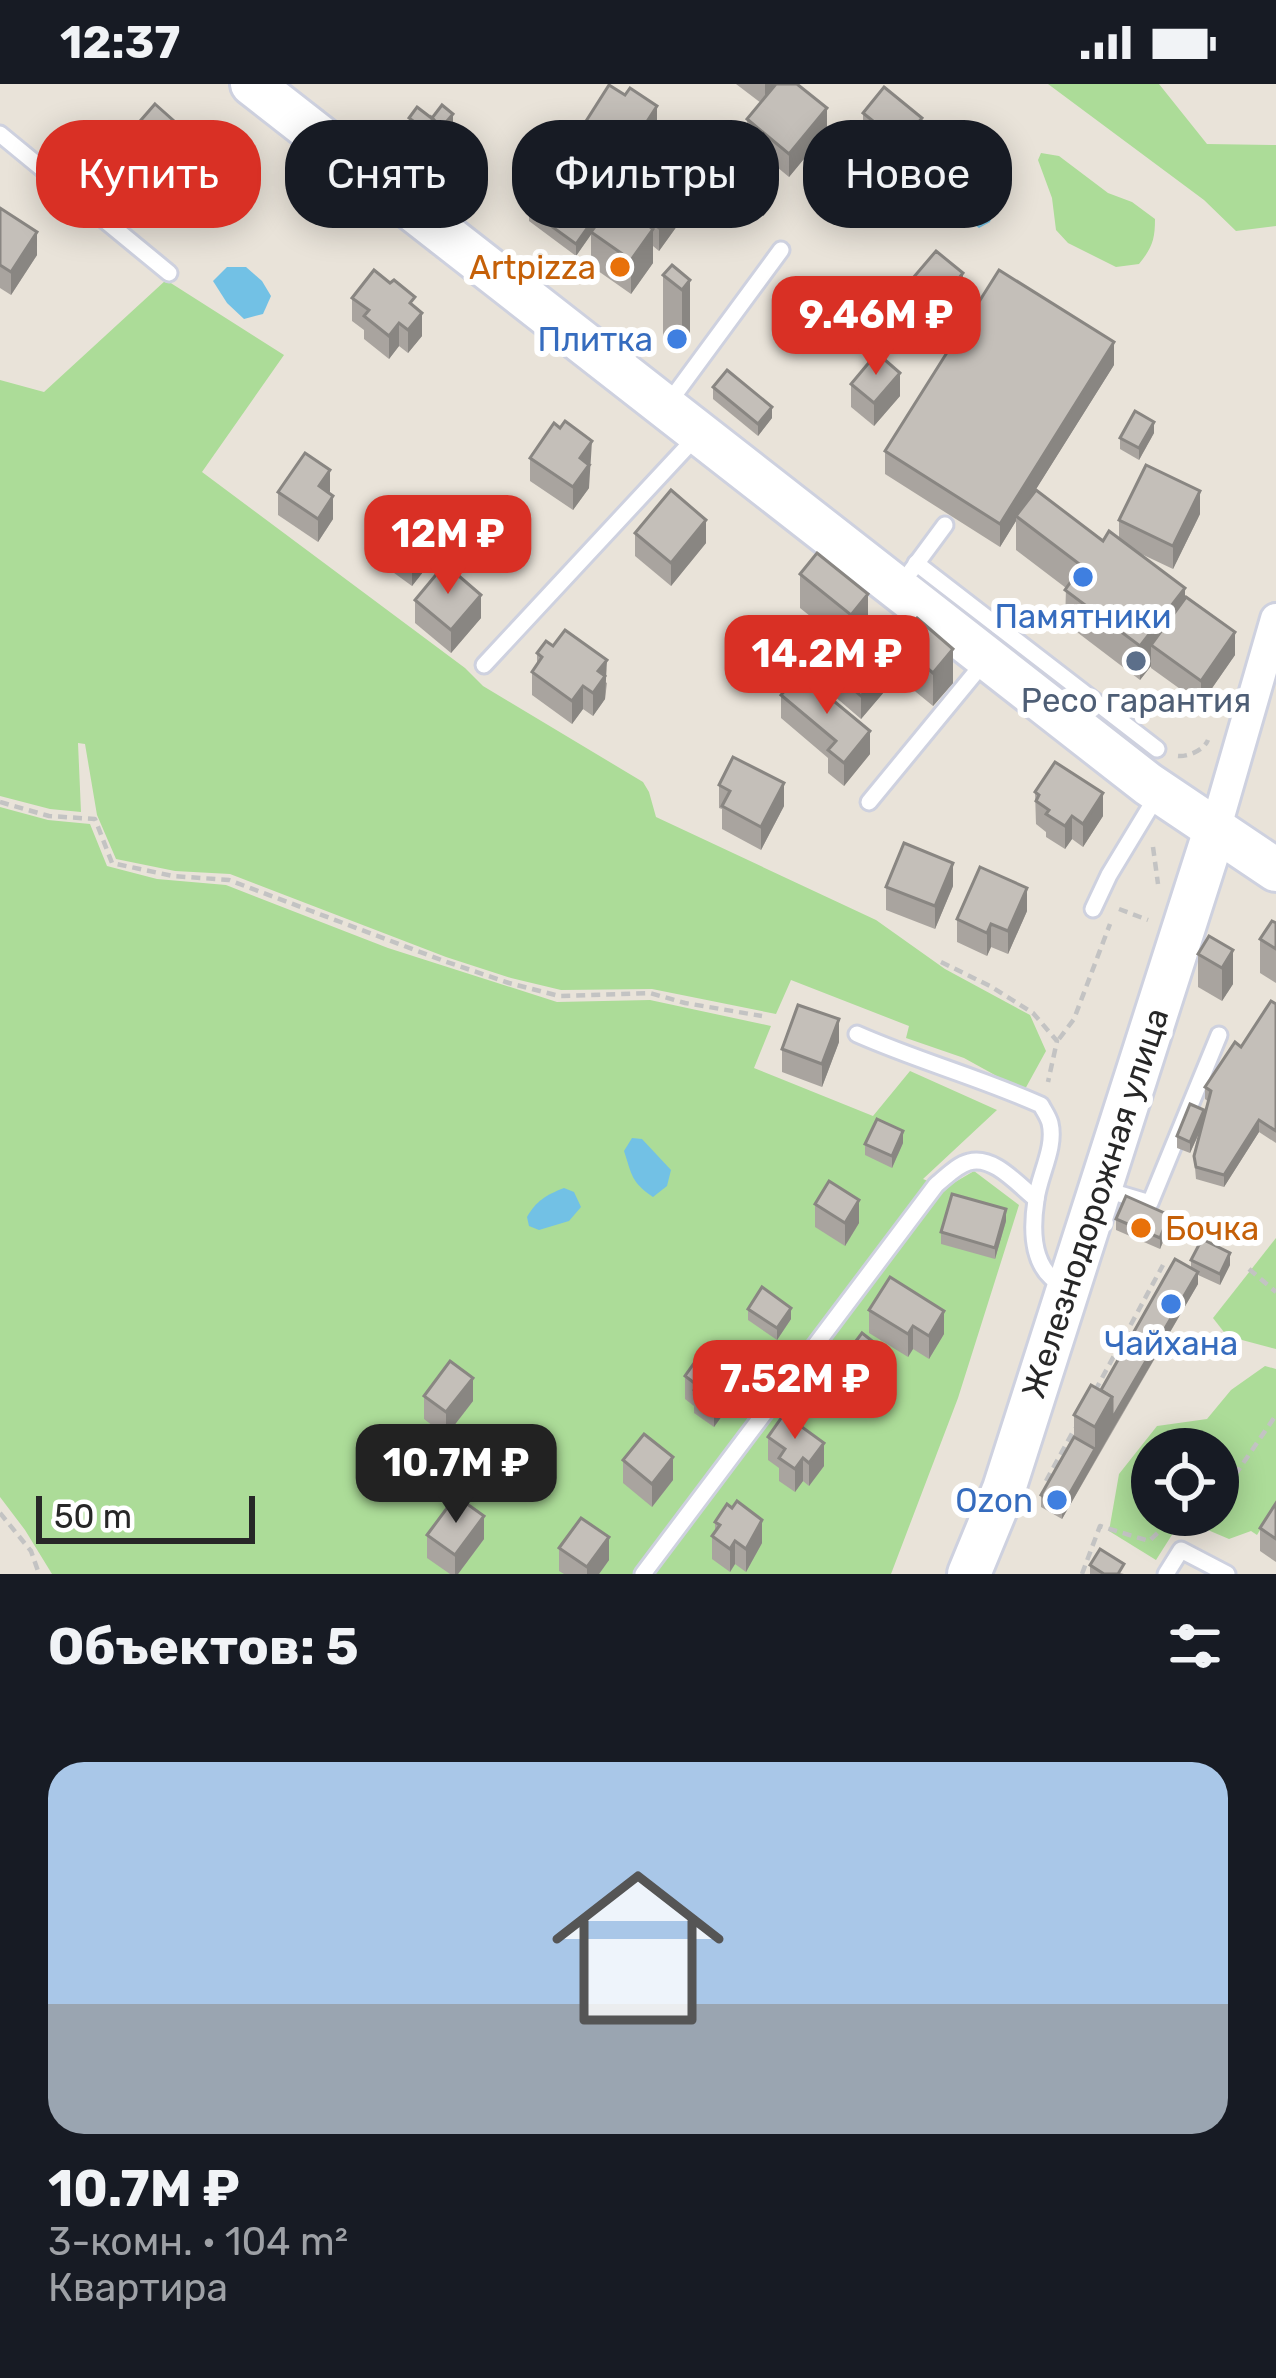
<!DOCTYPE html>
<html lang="ru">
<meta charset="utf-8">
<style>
body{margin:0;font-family:Rubik,sans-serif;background:#242831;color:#f1f3f6;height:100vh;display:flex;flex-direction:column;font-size:45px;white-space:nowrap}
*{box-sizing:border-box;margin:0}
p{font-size:39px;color:#9ea1a6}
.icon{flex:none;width:66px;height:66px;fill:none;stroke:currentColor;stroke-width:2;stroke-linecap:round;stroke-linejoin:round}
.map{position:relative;height:1490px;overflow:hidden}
.sheet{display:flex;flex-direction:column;background:#171b24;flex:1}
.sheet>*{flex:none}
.banner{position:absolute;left:36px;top:36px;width:1206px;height:108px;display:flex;gap:24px}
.fabs{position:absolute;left:1131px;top:1344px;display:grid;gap:24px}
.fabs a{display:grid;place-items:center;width:108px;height:108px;border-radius:50%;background:#171b24;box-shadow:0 6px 30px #0003;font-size:60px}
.scale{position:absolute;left:36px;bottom:30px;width:219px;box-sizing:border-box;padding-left:12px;border:6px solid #272727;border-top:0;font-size:33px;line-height:42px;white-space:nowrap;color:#272727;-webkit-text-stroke:9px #fff;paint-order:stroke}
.price{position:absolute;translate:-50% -102px;padding:0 27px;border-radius:24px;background:#d93025;color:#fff;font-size:39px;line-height:78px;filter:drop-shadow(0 3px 6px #0008)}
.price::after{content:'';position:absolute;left:50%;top:72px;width:36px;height:27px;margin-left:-18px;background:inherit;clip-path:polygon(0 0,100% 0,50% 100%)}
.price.active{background:#222;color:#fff}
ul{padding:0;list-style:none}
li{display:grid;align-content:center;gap:24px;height:636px;padding:0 48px}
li+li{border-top:3px solid #363941}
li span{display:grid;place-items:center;height:372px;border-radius:36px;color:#555}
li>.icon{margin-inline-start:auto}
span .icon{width:216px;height:216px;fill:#fffc;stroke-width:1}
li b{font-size:51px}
h2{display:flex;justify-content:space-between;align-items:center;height:144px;padding:0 48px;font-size:51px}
.chip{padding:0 42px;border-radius:48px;background:#171b24;box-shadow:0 6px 30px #0003;font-size:42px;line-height:108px}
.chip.active{background:#d93025;color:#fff}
.status{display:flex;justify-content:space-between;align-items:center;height:84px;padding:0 60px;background:#171b24;direction:ltr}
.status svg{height:33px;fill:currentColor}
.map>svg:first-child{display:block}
.green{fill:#acdc98;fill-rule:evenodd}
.water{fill:#72c1e5}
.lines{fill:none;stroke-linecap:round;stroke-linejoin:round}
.service-casing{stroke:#ced1df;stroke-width:21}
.minor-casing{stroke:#ced1df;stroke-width:36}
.secondary-casing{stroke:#ced1df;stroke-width:48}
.path{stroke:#c3c3c3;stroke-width:4.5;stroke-dasharray:9 6;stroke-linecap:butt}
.service{stroke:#fff;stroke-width:15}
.minor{stroke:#fff;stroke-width:30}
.secondary{stroke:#fff;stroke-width:42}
.wall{fill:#a9a49f}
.shaded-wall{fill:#898682}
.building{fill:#c4bfb9;stroke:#898682;stroke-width:3}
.food-dot{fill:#e8710a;stroke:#fff;stroke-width:4.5}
.shop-dot{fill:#3f7fe0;stroke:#fff;stroke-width:4.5}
.service-dot{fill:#5c6f8a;stroke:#fff;stroke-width:4.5}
.labels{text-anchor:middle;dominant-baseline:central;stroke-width:12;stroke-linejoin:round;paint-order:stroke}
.food-label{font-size:33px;fill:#c56008;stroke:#fff;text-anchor:end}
.shop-label{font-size:33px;fill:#366cbe;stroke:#fff;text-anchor:end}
.service-label{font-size:33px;fill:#4e5e75;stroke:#fff}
.street-label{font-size:33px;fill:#272727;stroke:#fff}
</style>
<div class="status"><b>12:37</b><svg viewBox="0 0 49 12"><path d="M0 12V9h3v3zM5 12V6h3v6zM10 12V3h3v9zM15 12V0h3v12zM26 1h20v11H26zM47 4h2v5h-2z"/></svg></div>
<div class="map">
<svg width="1276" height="1490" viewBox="0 0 1276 1490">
<rect width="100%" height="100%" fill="#e9e3d9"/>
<g class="green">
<polygon points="1048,0 1159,0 1207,60 1276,61 1276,142 1236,147 1204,116"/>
<path d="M1041,69l18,3 49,37 24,9 23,17c0,21 -3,29 -16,45l-23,3 -48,-24 -12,-13 -4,-32 -14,-38z"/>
<polygon points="166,196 284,271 202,388 465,584 483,602 643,698 649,708 656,733 876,836 945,885 1030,931 1046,967 1024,1007 964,974 906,954 909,942 791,896 776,930 652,905 561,906 511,894 446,873 230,790 175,787 116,775 97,731 85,660 78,659 81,728 50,725 0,712 0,296 44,308"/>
<polygon points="0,723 48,736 90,740 107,782 157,795 226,801 388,864 557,918 650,916 771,942 754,984 873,1032 910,987 997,1026 923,1095 945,1104 974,1087 1019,1121 958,1314 891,1490 52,1490 25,1446 0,1413"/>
<polygon points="1276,1154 1276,1265 1227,1252 1213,1234"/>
<path d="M1265,1282l11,3v135l-19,31 -6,-4 -22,8 -47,-20 -26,41 -47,-29 10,-57 38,-48 50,-7 24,-29zM1152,1365h66v66h-66z"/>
</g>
<g class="water">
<path d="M970,66l11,2 6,9 12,7v17l-9,13 3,14 -3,10 -11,6c-29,-24 -56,-58 -9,-78z"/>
<polygon points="227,183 246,183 262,197 271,212 263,230 244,235 227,219 213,197"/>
<path d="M632,1054l10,1 29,31 -4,16 -14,11c-22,-15 -21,-22 -29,-46z"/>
<path d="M564,1104l10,4 7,15 -12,14 -30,9 -10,-4 -2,-9c9,-16 19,-22 37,-29z"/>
</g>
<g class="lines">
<g class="service-casing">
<g id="service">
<polyline points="0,50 169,189"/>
<polyline points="667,321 781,166"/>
<polyline points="916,479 1157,665"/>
<polyline points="911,487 945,441"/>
<polyline points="484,581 697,352"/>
<polyline points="869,718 985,577"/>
<polyline points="1093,825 1109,791 1158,710"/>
<path d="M857,950c61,27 124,44 184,71 3,6 7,11 9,18 6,25 -11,52 -14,77 -5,32 -4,71 28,86"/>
<polyline points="1103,1105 1150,1119 1219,951"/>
<path d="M643,1490l293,-389c10,-8 21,-20 33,-23 25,-7 49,23 67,37"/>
<polyline points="1166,1490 1181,1466 1227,1490"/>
</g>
</g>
<g class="minor-casing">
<polyline id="minor" points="1215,746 1276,535"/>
</g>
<g class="secondary-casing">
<g id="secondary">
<polyline points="252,0 1148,700 1276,786"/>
<polyline points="969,1490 1004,1405 1215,746"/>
</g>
</g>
<g class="path">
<path d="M1178,672c10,1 26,-6 30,-16"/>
<polyline points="0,718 49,732 95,735 112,779 173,792 229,796 444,877 509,899 559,912 650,909 685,919 762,932"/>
<polyline points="1153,763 1158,800"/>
<polyline points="1119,825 1148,836"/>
<polyline points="941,878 990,902 1033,929 1057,957 1048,998"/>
<polyline points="1059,955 1074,935 1110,840"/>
<polyline points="1249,1185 1276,1208"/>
<polyline points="1095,1307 1163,1181"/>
<polyline points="1046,1397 1075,1344"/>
<polyline points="1218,1416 1276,1331"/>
<polyline points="0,1429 31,1467 39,1490"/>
<polyline points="1082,1490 1100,1442 1149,1457 1177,1431"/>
</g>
<use href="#service" class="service"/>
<use href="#minor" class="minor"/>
<use href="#secondary" class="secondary"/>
</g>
<g class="wall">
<polygon points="736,0 797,0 827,47 789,93 747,58 747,35 761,19"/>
<polygon points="625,11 657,45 624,96 581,68 581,45"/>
<polygon points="442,21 453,64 442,77 432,68 432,51 427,58 409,45 409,34 432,34"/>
<polygon points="863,29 922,57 890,97 872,82 872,59 863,52"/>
<polygon points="128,51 184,69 155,103 148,97 144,101 128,87"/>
<polygon points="703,106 659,167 653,162 653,179 631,210 591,182 591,150 576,172 529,137 529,126 607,126 622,123 622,116"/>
<polygon points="0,124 37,171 11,211 0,204"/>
<polygon points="663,191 690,196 690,257 682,268 663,253"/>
<polygon points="907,201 963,212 935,247 907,224"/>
<polygon points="352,214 415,223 422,252 408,269 399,262 389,275 364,255 364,246 352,237"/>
<polygon points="1114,281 1034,408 1103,457 1119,455 1119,436 1200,430 1173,485 1135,467 1185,515 1235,571 1201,620 1151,584 1151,582 1140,596 1065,539 1066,504 1016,466 1016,437 1000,463 885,390 885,367"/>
<polygon points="851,300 900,312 874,342 851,323"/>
<polygon points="713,303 772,334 758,352 713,315"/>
<polygon points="1154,349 1139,376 1120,365 1120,354"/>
<polygon points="530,374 592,380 589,384 589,404 573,426 530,397"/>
<polygon points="278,408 330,410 333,435 318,458 278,431"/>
<polygon points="391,444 434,474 412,502 390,486"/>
<polygon points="635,449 706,459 671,502 635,472"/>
<polygon points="800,490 868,537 901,588 861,635 826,605 826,582 845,560 800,524"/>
<polygon points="415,516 481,534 451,569 415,539"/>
<polygon points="903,550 953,599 933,622 905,599 905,586 903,584"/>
<polygon points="553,562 607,599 605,615 593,632 583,625 572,640 532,611 532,588 537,580 537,569"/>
<polygon points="781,611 870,670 844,702 828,689 828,674 781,634"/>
<polygon points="719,701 784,722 761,766 722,745 722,725 719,724"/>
<polygon points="1035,708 1103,732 1083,763 1072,755 1065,765 1046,753 1046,748 1036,740"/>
<polygon points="953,802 935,845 886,826 886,803"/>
<polygon points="1027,827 1008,870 991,863 987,872 957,858 957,835"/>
<polygon points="1276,839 1276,899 1260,889 1260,855"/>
<polygon points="1209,852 1233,900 1222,917 1198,903 1198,870"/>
<polygon points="1276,920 1276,1059 1259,1048 1224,1103 1196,1095 1194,1072 1202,1043 1190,1069 1177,1064 1177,1052 1204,1034 1209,1018 1205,1015 1205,1003 1241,963"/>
<polygon points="839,958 822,1003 782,988 782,965"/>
<polygon points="903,1059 892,1084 865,1071 865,1060"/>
<polygon points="815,1120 859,1139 845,1162 815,1143"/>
<polygon points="1116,1135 1169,1143 1160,1165 1116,1146"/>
<polygon points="1006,1137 995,1175 941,1160 941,1148"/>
<polygon points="1191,1176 1230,1181 1220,1201 1198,1191 1198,1200 1062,1435 1041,1423 1041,1411 1074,1353 1074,1331 1101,1306 1191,1184"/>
<polygon points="748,1225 791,1235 777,1256 748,1236"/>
<polygon points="869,1226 944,1250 929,1275 913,1265 908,1273 869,1249"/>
<polygon points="838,1281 890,1294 863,1329 845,1315 845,1309 838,1304"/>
<polygon points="685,1292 735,1314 714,1343 694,1329 694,1322 685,1315"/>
<polygon points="424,1312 473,1317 446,1352 424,1335"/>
<polygon points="768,1353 824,1382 809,1402 803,1397 795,1408 779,1397 779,1384 768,1376"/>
<polygon points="623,1376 673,1396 652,1423 623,1399"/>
<polygon points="1276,1419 1276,1478 1260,1467 1260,1444"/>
<polygon points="715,1438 762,1459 746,1488 735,1480 730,1488 712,1475 712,1452 715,1448"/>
<polygon points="427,1451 484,1455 458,1490 450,1490 427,1474"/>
<polygon points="559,1464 609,1476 599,1490 564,1490 559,1487"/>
<polygon points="1090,1481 1124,1490 1090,1490"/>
</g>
<g class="shaded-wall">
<polygon points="765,0 782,0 765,22"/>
<polygon points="657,22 657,45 624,96 624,73"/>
<polygon points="827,24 827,47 789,93 789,70"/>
<polygon points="453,30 453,64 442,77 442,43"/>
<polygon points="922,34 922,57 890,97 890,74"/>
<polygon points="432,40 432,51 427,58 427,47"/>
<polygon points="184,46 184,69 155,103 155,80"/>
<polygon points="148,74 148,97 144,101 144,78"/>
<polygon points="703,83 703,106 659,167 659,144"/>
<polygon points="607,116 607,128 576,172 576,160"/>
<polygon points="653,145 653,179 631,210 631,176"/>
<polygon points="37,148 37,171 11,211 11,188"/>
<polygon points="963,189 963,212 935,247 935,224"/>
<polygon points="690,196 690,257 682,268 682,206"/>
<polygon points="422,229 422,252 408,269 408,246"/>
<polygon points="399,239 399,262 389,275 389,252"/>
<polygon points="1114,258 1114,281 1018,434 1016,432 1016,437 1000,463 1000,440"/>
<polygon points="900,289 900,312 874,342 874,319"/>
<polygon points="772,323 772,334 758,352 758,340"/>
<polygon points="1154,338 1154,349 1139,376 1139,364"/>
<polygon points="592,357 589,404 573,426 573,403 580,374"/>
<polygon points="330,386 330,410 319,402"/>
<polygon points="1200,407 1200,430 1173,485 1173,462"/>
<polygon points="333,412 333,435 318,458 318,435"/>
<polygon points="706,436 706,459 671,502 671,479"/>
<polygon points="434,451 434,474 412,502 412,479"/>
<polygon points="1185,504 1185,538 1151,561 1151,582 1140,596 1140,562"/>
<polygon points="868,510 868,543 851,565 851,531"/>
<polygon points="481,511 481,534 451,569 451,546"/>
<polygon points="1235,548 1235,571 1201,620 1201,597"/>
<polygon points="901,565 901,588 861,635 861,612"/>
<polygon points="953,565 953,599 933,622 933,589"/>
<polygon points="607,576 605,615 593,632 593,609 598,587"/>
<polygon points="583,602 583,625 572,640 572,617"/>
<polygon points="870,647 870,670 844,702 844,679"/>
<polygon points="784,699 784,722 761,766 761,743"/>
<polygon points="1103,709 1103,732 1083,763 1083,740"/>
<polygon points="1072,732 1072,755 1065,765 1065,742"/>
<polygon points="953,779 953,802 935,845 935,822"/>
<polygon points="1027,804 1027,827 1008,870 1008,847"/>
<polygon points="991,840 991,863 987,872 987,849"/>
<polygon points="1233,866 1233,900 1222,917 1222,884"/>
<polygon points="839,935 839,958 822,1003 822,980"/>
<polygon points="1204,1026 1204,1038 1190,1069 1190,1058"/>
<polygon points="1259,1036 1259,1048 1224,1103 1224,1091"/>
<polygon points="903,1047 903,1059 892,1084 892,1072"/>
<polygon points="859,1116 859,1139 845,1162 845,1139"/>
<polygon points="1006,1125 1006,1137 995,1175 995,1164"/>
<polygon points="1169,1131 1169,1143 1160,1165 1160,1154"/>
<polygon points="1230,1169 1230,1181 1220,1201 1220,1190"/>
<polygon points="1198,1188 1198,1200 1112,1347 1112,1335"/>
<polygon points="791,1224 791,1235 777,1256 777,1244"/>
<polygon points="944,1227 944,1250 929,1275 929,1252"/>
<polygon points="913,1242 913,1265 908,1273 908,1250"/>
<polygon points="890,1271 890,1294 863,1329 863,1306"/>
<polygon points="735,1291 735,1314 714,1343 714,1320"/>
<polygon points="473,1294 473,1317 446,1352 446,1328"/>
<polygon points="1112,1313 1112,1347 1062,1435 1062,1423 1095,1365 1095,1343"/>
<polygon points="824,1359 824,1382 809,1402 809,1379"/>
<polygon points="673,1373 673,1396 652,1423 652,1400"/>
<polygon points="803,1374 803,1397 795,1408 795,1385"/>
<polygon points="484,1432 484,1455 458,1490 455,1490 455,1471"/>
<polygon points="762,1436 762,1459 746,1488 746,1465"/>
<polygon points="609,1453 609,1476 599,1490 587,1490 587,1483"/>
<polygon points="735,1457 735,1480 730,1488 730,1465"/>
</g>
<g class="building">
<polygon points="776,0 797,0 827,24 789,70 747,35"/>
<polygon points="609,1 625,11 630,4 657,22 624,73 581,45"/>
<polygon points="884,3 922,34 890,74 872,59 883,45 863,29"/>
<polygon points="155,20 184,46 155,80 148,74 144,78 128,64 134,57 128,51"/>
<polygon points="442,21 453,30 442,43 432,34"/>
<polygon points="417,23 434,36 432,34 432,40 427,47 409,34"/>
<polygon points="666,56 703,83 659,144 622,116"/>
<polygon points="561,82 607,116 576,160 529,126"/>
<polygon points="614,117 653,145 631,176 591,148"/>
<polygon points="0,124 37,148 11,188 0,181"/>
<polygon points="936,167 963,189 935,224 907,201"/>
<polygon points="672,181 690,196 682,206 663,191"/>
<polygon points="374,186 390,199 394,196 415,213 410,219 422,229 408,246 399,239 389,252 364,232 369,226 352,214"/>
<polygon points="999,186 1114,258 1000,440 885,367"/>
<polygon points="877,269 900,289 874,319 851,300"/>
<polygon points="727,286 772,323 758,340 713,303"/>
<polygon points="1135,327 1154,338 1139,364 1120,354"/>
<polygon points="565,337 592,357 580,374 589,381 573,403 530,374 554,339 560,344"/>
<polygon points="305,369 330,386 319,402 333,412 318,435 278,408"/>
<polygon points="1146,381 1200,407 1173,462 1119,436"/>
<polygon points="671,406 706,436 671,479 635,449"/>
<polygon points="1036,406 1103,457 1109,447 1185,504 1140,562 1065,506 1082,482 1016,432"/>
<polygon points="404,427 434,451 412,479 390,463 400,451 391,444"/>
<polygon points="817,469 868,510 851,531 800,490"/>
<polygon points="445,480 481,511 451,546 415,516"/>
<polygon points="1186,513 1235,548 1201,597 1151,561"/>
<polygon points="917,534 953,565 933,589 905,565 912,558 903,550"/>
<polygon points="866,535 901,565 861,612 826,582"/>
<polygon points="565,546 607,576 598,587 605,592 593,609 583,602 572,617 532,588 542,573 537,569 546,557 553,562"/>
<polygon points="800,589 870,647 844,679 828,666 836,657 781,611"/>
<polygon points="733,673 784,699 761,743 722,722 730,707 719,701"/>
<polygon points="1055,678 1103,709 1083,740 1072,732 1065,742 1046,730 1049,726 1036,717 1039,711 1035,708"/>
<polygon points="904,759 953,779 935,822 886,803"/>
<polygon points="980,783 1027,804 1008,847 991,840 987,849 957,835"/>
<polygon points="1272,837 1276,839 1276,865 1260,855"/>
<polygon points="1209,852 1233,866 1222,884 1198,870"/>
<polygon points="1271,917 1276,920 1276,1047 1259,1036 1224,1091 1196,1083 1194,1072 1211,1007 1205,1003 1235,958 1241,963"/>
<polygon points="798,921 839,935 822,980 782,965"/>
<polygon points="1190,1020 1204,1026 1190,1058 1177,1052"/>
<polygon points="877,1035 903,1047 892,1072 865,1060"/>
<polygon points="829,1097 859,1116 845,1139 815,1120"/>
<polygon points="952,1110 1006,1125 995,1164 941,1148"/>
<polygon points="1126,1112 1169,1131 1160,1154 1116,1135"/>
<polygon points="1202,1155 1230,1169 1220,1190 1191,1176"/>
<polygon points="1175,1175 1198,1188 1112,1335 1112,1313 1101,1306"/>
<polygon points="890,1193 944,1227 929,1252 913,1242 908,1250 869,1226"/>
<polygon points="762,1203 791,1224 777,1244 748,1225"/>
<polygon points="862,1249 890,1271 863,1306 845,1292 848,1288 838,1281"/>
<polygon points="702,1268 735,1291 714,1320 694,1306 697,1301 685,1292"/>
<polygon points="450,1277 473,1294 446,1328 424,1312"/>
<polygon points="1091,1301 1112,1313 1095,1343 1074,1331"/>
<polygon points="784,1330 824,1359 809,1379 803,1374 795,1385 779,1374 785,1365 768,1353"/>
<polygon points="644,1350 673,1373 652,1400 623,1376"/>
<polygon points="1074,1353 1095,1365 1062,1423 1041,1411"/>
<polygon points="456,1412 484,1432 455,1471 427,1451"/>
<polygon points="737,1417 762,1436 746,1465 735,1457 730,1465 712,1452 720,1441 715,1438 727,1420 732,1424"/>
<polygon points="1276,1419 1276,1455 1260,1444"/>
<polygon points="581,1434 609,1453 587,1483 559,1464"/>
<polygon points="1100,1465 1124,1480 1118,1490 1104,1490 1090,1481"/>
</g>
<g class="food-dot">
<circle cx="620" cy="183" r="12"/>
<circle cx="1141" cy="1144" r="12"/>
</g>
<g class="shop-dot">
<circle cx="677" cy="255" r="12"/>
<circle cx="1083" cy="493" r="12"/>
<circle cx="1171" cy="1220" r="12"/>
<circle cx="1057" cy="1416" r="12"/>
</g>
<circle class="service-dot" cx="1136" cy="577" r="12"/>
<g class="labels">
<g class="food-label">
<text x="596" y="183">Artpizza</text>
<text x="1165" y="1144" text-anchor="start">Бочка</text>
</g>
<g class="shop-label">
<text x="653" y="255">Плитка</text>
<text x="1083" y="532" text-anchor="middle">Памятники</text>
<text x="1171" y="1259" text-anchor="middle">Чайхана</text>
<text x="1033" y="1416">Ozon</text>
</g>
<g class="service-label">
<text x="1136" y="616">Ресо гарантия</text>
</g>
<g class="street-label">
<text transform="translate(1095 1119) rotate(-72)">Железнодорожная улица</text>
</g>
</g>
</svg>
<div class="fabs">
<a><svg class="icon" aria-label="locate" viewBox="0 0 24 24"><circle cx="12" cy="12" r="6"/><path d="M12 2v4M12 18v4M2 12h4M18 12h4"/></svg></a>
</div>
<div class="scale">50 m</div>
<b class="price" style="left:876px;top:294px">9.46M ₽</b>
<b class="price" style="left:448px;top:513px">12M ₽</b>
<b class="price" style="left:827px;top:633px">14.2M ₽</b>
<b class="price" style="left:795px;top:1358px">7.52M ₽</b>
<b class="price active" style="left:456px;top:1442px">10.7M ₽</b>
<div class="banner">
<a class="chip active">Купить</a>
<a class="chip">Снять</a>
<a class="chip">Фильтры</a>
<a class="chip">Новое</a>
</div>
</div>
<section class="sheet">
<h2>Объектов: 5<svg class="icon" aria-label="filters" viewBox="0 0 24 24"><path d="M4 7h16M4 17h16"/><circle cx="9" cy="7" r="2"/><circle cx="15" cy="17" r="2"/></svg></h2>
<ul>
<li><span style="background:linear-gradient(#a9c7e8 65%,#9aa5b1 0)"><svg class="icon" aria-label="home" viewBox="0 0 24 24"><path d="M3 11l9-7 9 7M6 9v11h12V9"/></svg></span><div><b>10.7M ₽</b><p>3-комн. · 104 m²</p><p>Квартира</p></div></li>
</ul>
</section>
